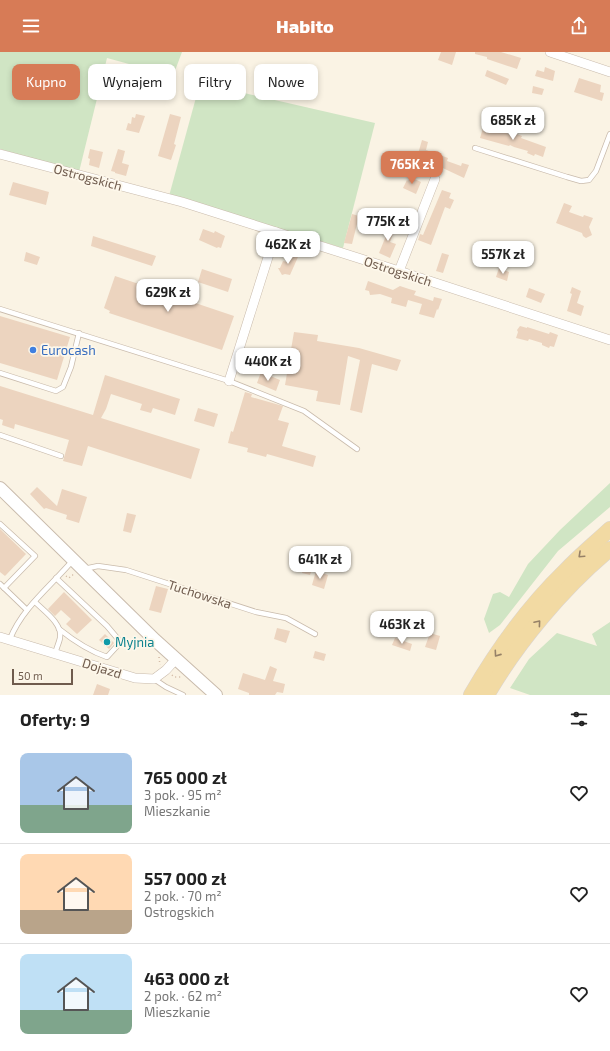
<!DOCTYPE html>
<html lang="pl">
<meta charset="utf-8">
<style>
body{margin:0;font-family:"Exo 2",sans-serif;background:#f2f2f2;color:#222;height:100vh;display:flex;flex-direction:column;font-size:15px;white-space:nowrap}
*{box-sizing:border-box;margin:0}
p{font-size:13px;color:#767676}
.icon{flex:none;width:22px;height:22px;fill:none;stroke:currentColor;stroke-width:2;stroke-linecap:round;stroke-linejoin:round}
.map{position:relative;height:643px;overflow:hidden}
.drawer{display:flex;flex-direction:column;background:#fff;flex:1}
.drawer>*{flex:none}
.banner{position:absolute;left:12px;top:12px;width:400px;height:36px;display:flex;gap:8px}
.scale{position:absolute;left:12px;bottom:10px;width:61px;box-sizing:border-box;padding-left:4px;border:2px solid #6f5b4d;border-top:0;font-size:11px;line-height:14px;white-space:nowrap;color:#6f5b4d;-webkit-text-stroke:3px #fdf7ea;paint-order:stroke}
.price{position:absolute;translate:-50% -34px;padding:0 9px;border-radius:8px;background:#fff;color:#222;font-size:13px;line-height:26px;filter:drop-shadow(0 1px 2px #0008)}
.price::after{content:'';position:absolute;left:50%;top:24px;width:12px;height:9px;margin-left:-6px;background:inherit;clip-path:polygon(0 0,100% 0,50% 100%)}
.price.selected{background:#d77b56;color:#fff}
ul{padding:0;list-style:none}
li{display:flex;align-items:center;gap:12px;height:100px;padding:0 20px}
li+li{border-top:1px solid #e0e0e0}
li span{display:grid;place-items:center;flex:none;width:112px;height:80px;border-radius:8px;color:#555}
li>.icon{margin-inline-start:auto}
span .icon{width:48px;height:48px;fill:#fffc;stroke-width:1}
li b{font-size:17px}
h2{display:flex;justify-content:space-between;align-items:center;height:48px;padding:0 20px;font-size:17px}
.pill{padding:0 14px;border-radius:8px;background:#fff;box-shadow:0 2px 6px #0003;font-size:14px;line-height:36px}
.pill.selected{background:#d77b56;color:#fff}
header{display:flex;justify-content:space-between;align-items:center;height:52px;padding:0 20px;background:#d77b56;color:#fff;font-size:18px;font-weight:800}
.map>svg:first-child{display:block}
.green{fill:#d0e5c4}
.building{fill:#ecd4bf}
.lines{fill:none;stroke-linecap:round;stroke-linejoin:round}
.service-casing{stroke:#c9bbac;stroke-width:6}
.minor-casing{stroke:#c9bbac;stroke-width:10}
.tertiary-casing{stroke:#c9bbac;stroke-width:14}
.primary-casing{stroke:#dad4d1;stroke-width:16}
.path{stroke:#d0b7a2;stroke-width:1.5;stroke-dasharray:1 3;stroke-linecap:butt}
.service{stroke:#fff;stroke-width:4.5}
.minor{stroke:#fff;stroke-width:9}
.tertiary{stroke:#fff;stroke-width:12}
.primary{stroke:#f2daa3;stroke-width:15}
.oneway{stroke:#968167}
.shop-dot{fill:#3f7fe0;stroke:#fdf7ea;stroke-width:1.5}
.culture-dot{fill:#0f9aa8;stroke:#fdf7ea;stroke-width:1.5}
.labels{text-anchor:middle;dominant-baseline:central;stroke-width:3.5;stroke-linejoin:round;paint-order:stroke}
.street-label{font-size:13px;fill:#6f5b4d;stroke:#fdf7ea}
.shop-label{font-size:13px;fill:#366cbe;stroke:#fdf7ea;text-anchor:start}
.culture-label{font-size:13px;fill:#0d838f;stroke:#fdf7ea;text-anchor:start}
</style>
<header><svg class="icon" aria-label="menu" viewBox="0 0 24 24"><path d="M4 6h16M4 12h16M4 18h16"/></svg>Habito<svg class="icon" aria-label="share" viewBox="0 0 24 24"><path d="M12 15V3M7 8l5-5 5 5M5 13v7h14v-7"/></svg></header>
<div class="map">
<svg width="610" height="643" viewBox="0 0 610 643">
<rect width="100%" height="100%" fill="#faf3e4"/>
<g class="green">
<polygon points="0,0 182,0 173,24 107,6 79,120 0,97"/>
<polygon points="200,31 375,71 343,196 169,144"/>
<polygon points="610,431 610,455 558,499 500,573 489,581 484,567 493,542 500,540 509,545 528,512 560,478"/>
<polygon points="610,570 610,643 530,643 510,636 529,607 557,581 597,594 592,582"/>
</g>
<g class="building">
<polygon points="441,0 456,0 452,13 438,8"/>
<polygon points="475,0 501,0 521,6 517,17 487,7 487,5 475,2"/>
<polygon points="545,15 555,19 553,29 535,24 537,18 544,20"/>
<polygon points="487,18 509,27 506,33 485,24"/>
<polygon points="579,26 601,33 600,40 604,41 602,49 574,40"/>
<polygon points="154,30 163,32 163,30 169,32 166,45 154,42 155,39 152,39"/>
<polygon points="533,34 544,37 542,43 532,41"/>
<polygon points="136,62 145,64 139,81 126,78 128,71 131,72 132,65 135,66"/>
<polygon points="170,62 181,65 174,92 176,93 171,108 158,104"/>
<polygon points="489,75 509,82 510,80 514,81 522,84 521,86 546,95 543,105 535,102 534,104 527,101 528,99 514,95 510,93 509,94 480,86 483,76 488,78"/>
<polygon points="422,88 428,90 426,98 448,106 447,109 461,114 462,111 469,113 464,126 432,111 433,107 418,102"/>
<polygon points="90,97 103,100 99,116 89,113 90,107 88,106"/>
<polygon points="118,97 125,99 122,111 129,113 126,124 115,121 115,120 111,119"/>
<polygon points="410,125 421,130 416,142 403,136 407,128 408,129"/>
<polygon points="13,130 49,140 46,153 9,143"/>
<polygon points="442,138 451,141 449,146 454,148 450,157 445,155 431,193 418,188 420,182 423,183"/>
<polygon points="564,151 572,154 569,160 583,165 584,163 593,166 589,175 592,183 586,186 583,184 582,181 556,171"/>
<polygon points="352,162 359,164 352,192 344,191"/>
<polygon points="388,171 396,174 390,190 396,192 390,206 379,201 388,179 385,178"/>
<polygon points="203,177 214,181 215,179 225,184 221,196 218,195 217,196 199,188"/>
<polygon points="93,184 156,204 152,214 91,194"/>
<polygon points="26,200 40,205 37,213 24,209"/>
<polygon points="501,200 509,202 506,209 499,206"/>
<polygon points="442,201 449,203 443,221 436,219"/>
<polygon points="289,202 298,205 290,223 285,222 282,223 278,216 280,216 283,209 287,210"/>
<polygon points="499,216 509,220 507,229 496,225"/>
<polygon points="202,217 232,227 228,240 198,230"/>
<polygon points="115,224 234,264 222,298 109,261 110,259 104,256"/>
<polygon points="368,229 393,238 400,234 409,237 416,239 414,243 433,249 434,245 442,247 438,258 437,257 434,266 419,262 422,252 408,248 406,255 391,251 392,246 380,242 370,243 369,239 365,238"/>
<polygon points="572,235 581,239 577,251 584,254 581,264 567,259 572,242 570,241"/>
<polygon points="529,236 545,242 541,251 526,245"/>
<polygon points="0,264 70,285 57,328 0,311"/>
<polygon points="520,274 527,276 527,275 549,282 550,280 558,283 554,295 550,294 549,296 542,293 542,291 529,287 528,289 516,286 518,280 517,278"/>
<polygon points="294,280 318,283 317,289 359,296 401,308 397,319 372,312 362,361 350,358 360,308 348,304 340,353 316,349 318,339 285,333"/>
<polygon points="261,320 280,328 276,339 257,331"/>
<polygon points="105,323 180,347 175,363 153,356 151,361 140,358 142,352 111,342 106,357 101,366 200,397 191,427 88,394 82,414 63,409 69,388 15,372 14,377 2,373 3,368 0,367 0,334 93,363"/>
<polygon points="245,340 252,342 251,345 283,354 278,368 289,371 282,394 316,404 313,415 267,402 266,405 247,400 248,396 228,391 231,379 233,380"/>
<polygon points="198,356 218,362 214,375 194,369"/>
<polygon points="37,435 57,454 62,437 87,445 79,471 66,467 67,463 46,456 44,457 30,442"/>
<polygon points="127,461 136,463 131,481 123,479"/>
<polygon points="0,477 26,502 5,524 0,520"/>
<polygon points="304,515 312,517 310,523 302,521"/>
<polygon points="316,519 328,523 324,537 312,533"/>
<polygon points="156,534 168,537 161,561 149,558"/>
<polygon points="64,540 92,568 77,582 66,572 71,567 61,558 55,564 48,557"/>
<polygon points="277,576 290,579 286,591 274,587"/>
<polygon points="430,581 440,584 436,598 425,595"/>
<polygon points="105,582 114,591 109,597 99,588"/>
<polygon points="395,586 412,592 410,599 392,593"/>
<polygon points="315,599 326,602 324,609 313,606"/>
<polygon points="270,614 277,617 273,629 285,632 283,641 277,640 275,643 249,643 249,641 238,637 243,621 265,628"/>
<polygon points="97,632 110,637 108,643 93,643"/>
</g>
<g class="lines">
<g class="service-casing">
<g id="service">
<polyline points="475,96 567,125 581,129 589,128 596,119 610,82"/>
<polyline points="0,257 229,329 304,359 357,397"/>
<polyline points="0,321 56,339 63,335 71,315 79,281"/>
<polyline points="0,383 61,404"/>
<polyline points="0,472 35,504 4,536"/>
<polyline points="84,517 98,514 126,518 256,560 286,566 315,582"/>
<path d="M56,526l51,48 11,13v6l-11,12c-18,-6 -33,-16 -48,-28"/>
<polyline points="0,532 27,558"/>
<path d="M35,550c9,9 28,22 25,36 -1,5 -4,11 -5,16"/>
<path d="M10,587c12,-31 42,-54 63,-79"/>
<polyline points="154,627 166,635 183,643"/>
</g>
</g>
<g class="minor-casing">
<g id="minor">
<polyline points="550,0 610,20"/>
<polyline points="0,102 182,150 399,219 610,288"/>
<polyline points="399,219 435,127"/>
<polyline points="229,329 276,180"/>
<polyline points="0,585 135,626 154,627 166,618 176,607"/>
</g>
</g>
<g class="tertiary-casing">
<polyline id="tertiary" points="0,436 155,588 216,643"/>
</g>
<g class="primary-casing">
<g id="primary">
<path d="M471,643c26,-45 57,-88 94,-124 14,-15 30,-28 45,-42"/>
<path d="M487,643c30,-52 77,-108 123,-146"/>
</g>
</g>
<g class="path">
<polyline points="66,524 69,526 72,523 75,523"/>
<polyline points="159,605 160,613"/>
<polyline points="172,623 174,625 181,625"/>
</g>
<use href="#service" class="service"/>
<use href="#minor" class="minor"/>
<use href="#tertiary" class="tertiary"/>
<use href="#primary" class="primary"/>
</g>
<defs><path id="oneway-chevron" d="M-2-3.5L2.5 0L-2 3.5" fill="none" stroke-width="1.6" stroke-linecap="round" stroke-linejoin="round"/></defs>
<g class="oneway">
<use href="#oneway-chevron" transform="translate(581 503) rotate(137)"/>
<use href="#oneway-chevron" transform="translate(538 571) rotate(-50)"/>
<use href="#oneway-chevron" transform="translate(497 602) rotate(125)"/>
</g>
<circle class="shop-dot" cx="33" cy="298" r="4"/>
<circle class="culture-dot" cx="107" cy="590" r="4"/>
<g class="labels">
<g class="street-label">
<text transform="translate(88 125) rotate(15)">Ostrogskich</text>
<text transform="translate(398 219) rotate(18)">Ostrogskich</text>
<text transform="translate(200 542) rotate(18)">Tuchowska</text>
<text transform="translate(102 616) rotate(17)">Dojazd</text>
</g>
<g class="shop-label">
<text x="41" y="298">Eurocash</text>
</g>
<g class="culture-label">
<text x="115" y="590">Myjnia</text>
</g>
</g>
</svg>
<div class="scale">50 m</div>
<b class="price" style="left:513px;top:89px">685K zł</b>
<b class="price selected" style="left:412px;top:133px">765K zł</b>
<b class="price" style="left:388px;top:190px">775K zł</b>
<b class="price" style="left:288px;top:213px">462K zł</b>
<b class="price" style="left:503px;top:223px">557K zł</b>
<b class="price" style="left:168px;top:261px">629K zł</b>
<b class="price" style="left:268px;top:330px">440K zł</b>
<b class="price" style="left:320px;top:528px">641K zł</b>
<b class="price" style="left:402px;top:593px">463K zł</b>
<div class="banner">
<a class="pill selected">Kupno</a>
<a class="pill">Wynajem</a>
<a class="pill">Filtry</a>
<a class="pill">Nowe</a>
</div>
</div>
<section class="drawer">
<h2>Oferty: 9<svg class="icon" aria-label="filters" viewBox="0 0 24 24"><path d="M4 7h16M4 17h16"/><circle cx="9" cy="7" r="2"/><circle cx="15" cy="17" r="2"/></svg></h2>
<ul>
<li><span style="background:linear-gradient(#a9c7e8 65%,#7fa58c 0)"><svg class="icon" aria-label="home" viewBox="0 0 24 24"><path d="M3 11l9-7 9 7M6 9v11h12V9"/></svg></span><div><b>765 000 zł</b><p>3 pok. · 95 m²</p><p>Mieszkanie</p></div><svg class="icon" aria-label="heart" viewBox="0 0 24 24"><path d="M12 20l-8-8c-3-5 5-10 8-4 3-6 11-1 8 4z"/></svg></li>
<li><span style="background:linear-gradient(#ffd9b3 70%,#b9a48a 0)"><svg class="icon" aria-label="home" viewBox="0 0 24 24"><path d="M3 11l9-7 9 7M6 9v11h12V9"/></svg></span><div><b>557 000 zł</b><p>2 pok. · 70 m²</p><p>Ostrogskich</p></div><svg class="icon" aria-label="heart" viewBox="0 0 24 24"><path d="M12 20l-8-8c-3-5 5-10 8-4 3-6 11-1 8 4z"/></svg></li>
<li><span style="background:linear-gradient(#bfe0f5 70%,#7fa58c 0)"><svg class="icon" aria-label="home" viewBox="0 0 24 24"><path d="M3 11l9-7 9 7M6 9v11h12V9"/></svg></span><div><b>463 000 zł</b><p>2 pok. · 62 m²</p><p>Mieszkanie</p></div><svg class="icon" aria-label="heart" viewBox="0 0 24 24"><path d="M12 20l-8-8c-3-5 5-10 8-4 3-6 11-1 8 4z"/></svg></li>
</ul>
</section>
